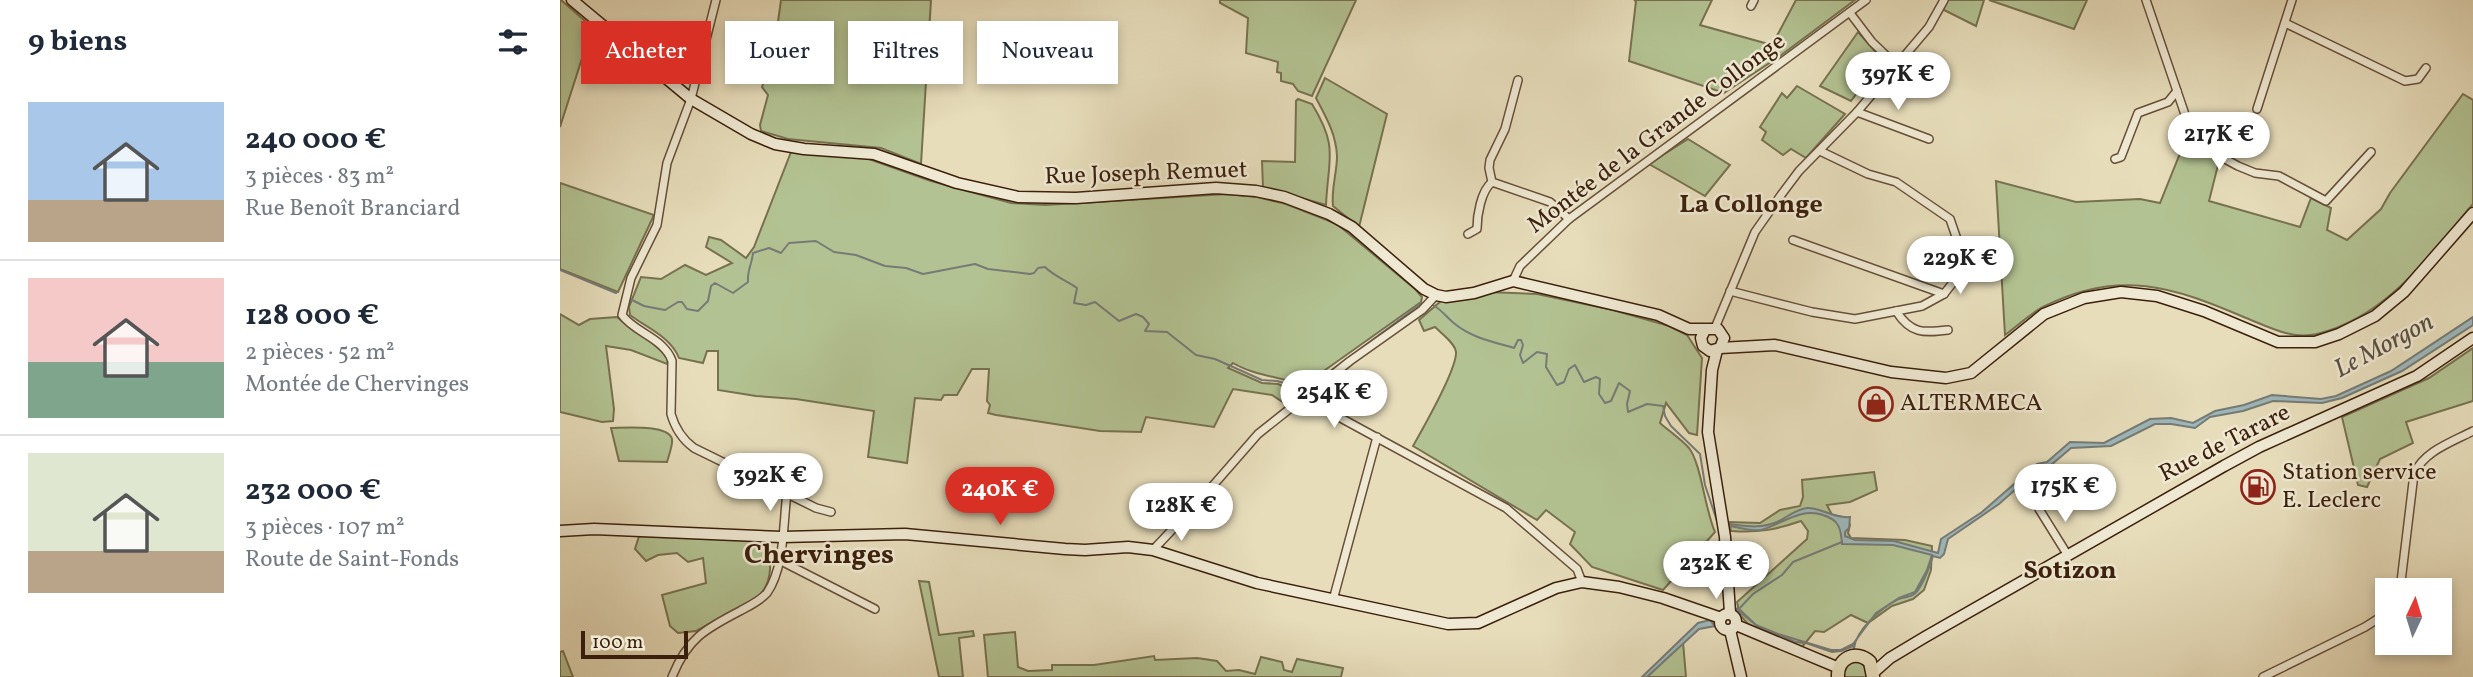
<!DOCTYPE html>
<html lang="fr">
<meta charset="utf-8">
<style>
body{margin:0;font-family:Vollkorn,serif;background:#f2f2f3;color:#1f2937;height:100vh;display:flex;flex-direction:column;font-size:26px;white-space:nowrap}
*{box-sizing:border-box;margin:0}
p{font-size:23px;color:#747a83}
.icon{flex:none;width:38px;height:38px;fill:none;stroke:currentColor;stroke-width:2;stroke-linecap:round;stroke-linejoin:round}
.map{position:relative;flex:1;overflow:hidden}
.drawer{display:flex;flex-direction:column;background:#fff;width:560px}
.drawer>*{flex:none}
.guide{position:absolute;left:21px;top:21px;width:665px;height:63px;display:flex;gap:14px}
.needle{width:46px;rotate:4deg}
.tools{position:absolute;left:1815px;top:578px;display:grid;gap:14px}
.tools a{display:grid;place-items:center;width:77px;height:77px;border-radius:0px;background:#fff;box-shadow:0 4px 10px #0003;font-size:35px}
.scale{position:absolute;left:21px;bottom:18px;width:107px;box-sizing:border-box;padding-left:7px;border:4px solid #3c200d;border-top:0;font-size:19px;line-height:24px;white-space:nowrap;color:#3c200d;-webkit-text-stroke:5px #efe9d3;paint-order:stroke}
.price{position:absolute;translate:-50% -60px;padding:0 16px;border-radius:24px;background:#fff;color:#222;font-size:23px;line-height:46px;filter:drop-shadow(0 2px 4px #0008)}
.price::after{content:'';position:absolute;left:50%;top:42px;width:21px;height:16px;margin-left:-10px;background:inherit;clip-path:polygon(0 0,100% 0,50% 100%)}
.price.on{background:#d93025;color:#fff}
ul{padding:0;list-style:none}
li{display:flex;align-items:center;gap:21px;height:175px;padding:0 28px}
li+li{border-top:2px solid #e0e1e3}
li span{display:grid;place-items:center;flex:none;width:196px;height:140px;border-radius:0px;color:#555}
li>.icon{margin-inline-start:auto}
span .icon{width:84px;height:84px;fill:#fffc;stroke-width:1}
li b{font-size:30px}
h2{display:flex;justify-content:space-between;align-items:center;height:84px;padding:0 28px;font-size:30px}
.chip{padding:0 24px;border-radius:0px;background:#fff;box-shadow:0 4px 10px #0003;font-size:24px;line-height:63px}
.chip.on{background:#d93025;color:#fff}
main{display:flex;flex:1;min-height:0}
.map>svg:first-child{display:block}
.green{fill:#b3c292;stroke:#787150;stroke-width:2}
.water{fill:#9db8bc;stroke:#767b76;stroke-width:2}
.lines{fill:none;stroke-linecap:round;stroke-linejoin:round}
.stream{stroke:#767b76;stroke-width:2}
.street-casing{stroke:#674f38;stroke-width:10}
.secondary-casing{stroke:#3c200d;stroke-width:13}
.primary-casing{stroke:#3c200d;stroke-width:15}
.street{stroke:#efe9d3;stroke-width:7}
.secondary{stroke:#efe9d3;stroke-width:10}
.primary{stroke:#e7ddbb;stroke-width:12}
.labels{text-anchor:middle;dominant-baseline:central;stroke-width:5;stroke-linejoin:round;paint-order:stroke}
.street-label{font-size:24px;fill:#3c200d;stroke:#efe9d3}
.poi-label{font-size:24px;fill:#3c200d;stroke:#efe9d3;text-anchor:start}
.neighbourhood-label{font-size:26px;font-weight:bold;fill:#3c200d;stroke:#efe9d3}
.water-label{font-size:26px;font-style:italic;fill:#594e42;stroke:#efe9d3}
.quarter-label{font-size:28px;font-weight:bold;fill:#3c200d;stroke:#efe9d3}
</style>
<main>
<section class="drawer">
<h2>9 biens<svg class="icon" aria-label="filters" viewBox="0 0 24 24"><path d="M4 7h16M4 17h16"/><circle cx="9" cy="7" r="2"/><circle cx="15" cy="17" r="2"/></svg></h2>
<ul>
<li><span style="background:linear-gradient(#a9c7e8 70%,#b9a48a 0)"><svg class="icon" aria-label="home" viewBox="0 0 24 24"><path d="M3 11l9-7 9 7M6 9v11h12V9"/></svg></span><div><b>240 000 €</b><p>3 pièces · 83 m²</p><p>Rue Benoît Branciard</p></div></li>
<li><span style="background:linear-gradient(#f6c9c9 60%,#7fa58c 0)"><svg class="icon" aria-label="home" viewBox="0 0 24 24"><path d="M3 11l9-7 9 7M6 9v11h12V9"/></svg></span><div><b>128 000 €</b><p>2 pièces · 52 m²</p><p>Montée de Chervinges</p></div></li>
<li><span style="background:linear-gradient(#dfe7d0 70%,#b9a48a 0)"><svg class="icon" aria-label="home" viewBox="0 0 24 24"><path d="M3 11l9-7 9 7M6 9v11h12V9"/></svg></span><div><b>232 000 €</b><p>3 pièces · 107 m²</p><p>Route de Saint-Fonds</p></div></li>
</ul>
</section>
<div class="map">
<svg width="1913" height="677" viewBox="0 0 1913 677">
<rect width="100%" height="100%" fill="#e7ddbb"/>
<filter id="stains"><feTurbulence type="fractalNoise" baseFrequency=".00286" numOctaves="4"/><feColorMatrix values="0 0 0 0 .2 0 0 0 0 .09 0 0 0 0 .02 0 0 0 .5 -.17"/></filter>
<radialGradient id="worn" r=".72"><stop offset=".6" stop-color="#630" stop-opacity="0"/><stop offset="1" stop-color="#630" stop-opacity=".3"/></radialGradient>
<g class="green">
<polygon points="1,0 32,27 0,127 0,0"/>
<polygon points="221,0 371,0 361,164 321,148 228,139 201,131 200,125 208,95 202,87 213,58"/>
<polygon points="660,0 796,0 752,96 738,91 733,84 721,81 721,73 717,72 718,62 686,53 688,18 660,3"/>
<polygon points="1074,0 1152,0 1140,25 1212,45 1236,0 1295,0 1220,56 1164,93 1069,61 1076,1"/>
<polygon points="1384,0 1424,0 1416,26 1380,8"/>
<polygon points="1429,0 1527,0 1514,29"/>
<polygon points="1298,32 1322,59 1291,101 1260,86"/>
<path d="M765,78l62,36 -28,113 -26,-21c-2,-17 4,-33 4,-50 -1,-22 -11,-39 -21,-58z"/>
<polygon points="1237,86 1285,114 1246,158 1231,149 1223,155 1202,140 1206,132 1200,127 1222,93 1227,98"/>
<path d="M1903,94l10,6v104c-44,52 -86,113 -156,130 -25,6 -48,-7 -71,-16 -72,-31 -127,-50 -203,-11 -13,7 -26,19 -38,28l-9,-154 80,21 64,-3 20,4 25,-62 34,20 -10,40 91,26 11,-29 20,10 -4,22 20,10 34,-31 9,-16z"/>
<path d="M738,99l14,5c27,44 16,54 14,101l-63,-18 -1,-26 33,1 1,-61z"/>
<polygon points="1128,139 1170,165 1145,196 1089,164"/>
<path d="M231,152l75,6 65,23 80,22 34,2 183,-11 29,3 29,7 51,20 78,65 7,8 -1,5 -117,83c-23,-8 -49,-9 -71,-22l-5,5 34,15 16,1 15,6 1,5 -10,8 -12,-8 -39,-6 -19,38 -68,-10 -5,15 -41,-1 -104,-16 -8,-2 2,-8 -3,-4 2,-32h-17l-15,26h-13l-3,5 -26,-2 -8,65 -39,-6 6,-46 -78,-12 -40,-3 -38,-6v-39h-11l-4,12 -24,-5c-8,-21 -32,-30 -49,-43l-1,-8 12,-30 20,2 24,-14 21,10 26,-12 -26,-16 3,-10 12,3 25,18 8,-11z"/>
<polygon points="0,183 94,215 58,292 0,269"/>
<path d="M927,292l50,2 76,16 56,16 18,9 15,23 -5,77 -8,-2 -23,-30 -6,20c9,8 21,16 29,25 12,15 16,62 26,84l-52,58 -71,-23 -22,-23 5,-12 -29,-22 -9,10 -124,-74c10,-18 44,-76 43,-94 -1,-9 -15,-19 -21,-25l-11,4 -5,-11 22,-19z"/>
<path d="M0,314l19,11 11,-6 27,-2c17,15 37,23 51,42l-1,5 -36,-14 -25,-4 8,63 -1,12 -11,1 -42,-10z"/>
<polygon points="1913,348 1913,401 1846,422 1853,443 1820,459 1807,487 1798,485 1782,417 1869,378"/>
<path d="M51,428c12,0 57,-4 61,11 1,6 -3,16 -5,23l-48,-1z"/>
<path d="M1314,472l3,18 -27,12 -23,3 5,10 16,3 2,7 -2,8 3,5 54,2 27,6 -1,24 -7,20 -11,9 -21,7 -24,17 -17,-8 -27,17 -9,-1 -13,16 -54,-23 -8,-9 -3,-13 70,-63 1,-8 -7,-10c-26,9 -43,12 -70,10l-2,-9 31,1 20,-13 20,-4 3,-9 -1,-17z"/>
<path d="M79,536l127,5c5,19 8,39 -7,55l-63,35 -18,2 -8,-7 -8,-31 44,-12 -3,-25 -15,4 -11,-9 -19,2 -12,6 -11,-12z"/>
<polygon points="359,581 369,582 379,635 413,631 414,636 399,638 403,677 379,677"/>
<polygon points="455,632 458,667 468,671 492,670 492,665 534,665 594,656 595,660 637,658 657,661 666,671 679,670 695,674 701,657 722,662 724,670 732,672 737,659 783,668 781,677 428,677 424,635"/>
<polygon points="1123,642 1126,677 1087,677"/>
<polygon points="3,651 13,677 0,677 0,652"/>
<path d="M1297,661l7,3 3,13h-23c0,-10 3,-14 13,-16z"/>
</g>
<g class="water">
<path d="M1913,317v8l-71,46 -60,27 -20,5 -49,-2 -30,10 -33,6 -15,11 -24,-4h-16l-44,22 -40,2 -20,17 -11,3 -41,36 -51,35 -4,15 -4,4 -7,-2c-3,9 -11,34 -20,39 -5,3 -11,2 -16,5 -18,10 -40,29 -43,48l-1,-2 -12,5 -9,1 -26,-9 -11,-1 -38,-16 -21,-17 2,-1 18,17 22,9 53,16h10l12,-6 23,-31 23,-15 16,-6 12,-22 5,-15 -39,-10 -51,-1c-1,-16 -3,-24 -19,-29 -22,-8 -41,9 -62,15 -10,2 -22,-3 -32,-4v-2c17,2 31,5 48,-2 9,-4 19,-13 30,-14 14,-1 26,11 43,9l-1,11 -4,4v4l10,4 39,1 44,12 3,-14 41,-27 55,-48 10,-2 23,-20 34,1 46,-24 21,-1 22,5 22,-12 29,-6 28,-10 49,4 15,-3 55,-25z"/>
<polygon points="1150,620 1155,626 1139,629 1087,677 1082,677 1138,623"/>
</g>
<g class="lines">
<g class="stream">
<polyline points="0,270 56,293"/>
<path d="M70,299l14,7 21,4 13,-8h4l5,7 11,2 10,-10 3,-15 4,-3 18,10 15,-11c-1,-11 4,-18 5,-29l16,-5 12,5 8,-10 27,-2 18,11 22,3 29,11 21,2 17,6 52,-10 13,5 42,5 4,-1 4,-5 7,-1c10,10 21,13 32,21l-3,15 12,2 9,-3 24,19 17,-7 7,3 6,7 -4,7 22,1 29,23 19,4 47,21 15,1 27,8 16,-10 102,-76"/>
<path d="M873,305c9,5 14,13 22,19 17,14 39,18 59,24l4,-8h3l2,5 -3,10 3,8 14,-11 10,2 -1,13 11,18 7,-3 5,-13 6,-4 9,17 12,-5 4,2 -1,15 6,9 6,-2 8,-18 11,8 -3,13 1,8 19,-8 16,2 2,10 6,10 29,28 5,31 13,39"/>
<polyline points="1177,611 1193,594 1222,575 1233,562 1282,542"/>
</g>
<g class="street-casing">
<g id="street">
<path d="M156,0l-25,99 -24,64 -10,62 -26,53 -9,37c13,18 42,23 50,46l-1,53c4,14 12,26 23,34l122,60 15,4"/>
<polyline points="1586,0 1633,138 1641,146 1678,166 1695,173 1719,176 1766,201 1811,152"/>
<polyline points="1191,6 1194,0"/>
<polyline points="1290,13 1312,42 1335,64"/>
<polyline points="1725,23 1845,81 1858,79 1866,68"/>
<polyline points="958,80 945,129 930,160 929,168 932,182 990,202 1009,219"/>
<polyline points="1697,109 1732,0"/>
<polyline points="1297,112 1369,139"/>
<polyline points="1555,159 1561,157 1578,113 1608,102 1617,91"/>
<path d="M908,234l9,-5c0,-14 4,-38 15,-47"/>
<polyline points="1233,240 1384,294"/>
<polyline points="953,281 960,266 1009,219 1306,0"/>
<polyline points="1170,291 1252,312 1295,319 1362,306 1384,294 1398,276 1401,251 1390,219 1336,182 1308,174 1260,151"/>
<path d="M1336,311c15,23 27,22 52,19"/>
<polyline points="1155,328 1195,232 1221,195 1239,171 1297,112 1369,27 1384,0"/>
<polyline points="744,398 946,508 1017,569 1022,582"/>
<polyline points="1479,509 1507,554"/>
<polyline points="593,550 643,497 698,434 790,361 862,310 876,295"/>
<polyline points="221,561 315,609"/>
<path d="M1840,590l14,-116c10,-23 38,-32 59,-43"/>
<polyline points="773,600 817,437"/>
<path d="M112,677c15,-38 33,-48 68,-66 9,-5 20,-10 27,-18 18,-26 16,-70 20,-100"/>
<polyline points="1703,677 1805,627 1827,613"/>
</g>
</g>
<g class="secondary-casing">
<g id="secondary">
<polyline points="12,0 131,99 191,134 215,144 244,149 314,154 397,183 458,197 516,198 656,188 696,191 724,197 769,214 792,227 864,289 876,295 886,297 914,293 953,281 1098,315 1129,329 1158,329 1164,338 1160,348 1150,351 1143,346 1141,338 1145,330"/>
<polyline points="1160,348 1215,345 1331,372 1386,378 1411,373 1484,314 1524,298 1561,292 1597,296 1644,311 1718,342 1755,342 1779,334 1815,316 1844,292 1913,213"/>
<polyline points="1157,350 1152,370 1148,432 1165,537 1170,613"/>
<polyline points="0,531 34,529 222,537 345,534 505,549 525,550 568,547 593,550 697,583 888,624 918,623 996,588 1022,582 1059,587 1103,598 1161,618"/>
<circle cx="1168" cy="622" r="8"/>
<polyline points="1176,625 1279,668"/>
<polyline points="1170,630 1181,677"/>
<polyline points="1313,673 1330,658 1365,637 1664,466 1699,447 1857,376 1913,338"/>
</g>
</g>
<g class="primary-casing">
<path id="primary" d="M1278,677c-1,-19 18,-28 32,-15l3,15"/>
</g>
<use href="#street" class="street"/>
<use href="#secondary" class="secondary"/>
<use href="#primary" class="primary"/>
</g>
<defs>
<g id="shop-ring" transform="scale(1.75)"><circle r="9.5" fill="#efe9d3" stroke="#8f2418" stroke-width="1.5"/><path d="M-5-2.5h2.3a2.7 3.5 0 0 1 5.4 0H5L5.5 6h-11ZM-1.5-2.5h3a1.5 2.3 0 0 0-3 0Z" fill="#8f2418"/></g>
<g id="fuel-ring" transform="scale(1.75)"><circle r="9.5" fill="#efe9d3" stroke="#8f2418" stroke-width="1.5"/><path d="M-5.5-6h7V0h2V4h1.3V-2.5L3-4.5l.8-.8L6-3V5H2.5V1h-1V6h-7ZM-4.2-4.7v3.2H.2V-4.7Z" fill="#8f2418"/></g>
</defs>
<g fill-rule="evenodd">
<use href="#shop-ring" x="1316" y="404"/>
<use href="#fuel-ring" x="1698" y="487"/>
</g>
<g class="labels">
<g class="street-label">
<text transform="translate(1097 134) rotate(-37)">Montée de la Grande Collonge</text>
<text transform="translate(586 174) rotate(-2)">Rue Joseph Remuet</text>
<text transform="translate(1665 444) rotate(-27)">Rue de Tarare</text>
</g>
<g class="poi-label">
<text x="1340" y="404">ALTERMECA</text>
<text x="1722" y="473">Station service<tspan x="1722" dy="28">E. Leclerc</tspan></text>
</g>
<g class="neighbourhood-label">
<text x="1191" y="205">La Collonge</text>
<text x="1510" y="571">Sotizon</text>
</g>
<g class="water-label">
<text transform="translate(1824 346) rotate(-28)">Le Morgon</text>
</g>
<g class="quarter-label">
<text x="259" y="555">Chervinges</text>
</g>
</g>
<rect width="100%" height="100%" filter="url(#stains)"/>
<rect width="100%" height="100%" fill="url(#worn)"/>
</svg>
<div class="tools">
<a><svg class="needle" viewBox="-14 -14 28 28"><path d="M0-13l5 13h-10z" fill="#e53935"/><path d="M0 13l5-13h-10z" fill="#747a83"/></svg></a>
</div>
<div class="scale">100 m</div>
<b class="price" style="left:1338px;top:112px">397K €</b>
<b class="price" style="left:1659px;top:172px">217K €</b>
<b class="price" style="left:1400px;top:296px">229K €</b>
<b class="price" style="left:774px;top:430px">254K €</b>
<b class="price" style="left:210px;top:513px">392K €</b>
<b class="price" style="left:1505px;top:524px">175K €</b>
<b class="price on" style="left:440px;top:527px">240K €</b>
<b class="price" style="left:621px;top:543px">128K €</b>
<b class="price" style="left:1156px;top:601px">232K €</b>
<div class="guide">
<a class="chip on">Acheter</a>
<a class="chip">Louer</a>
<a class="chip">Filtres</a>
<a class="chip">Nouveau</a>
</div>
</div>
</main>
